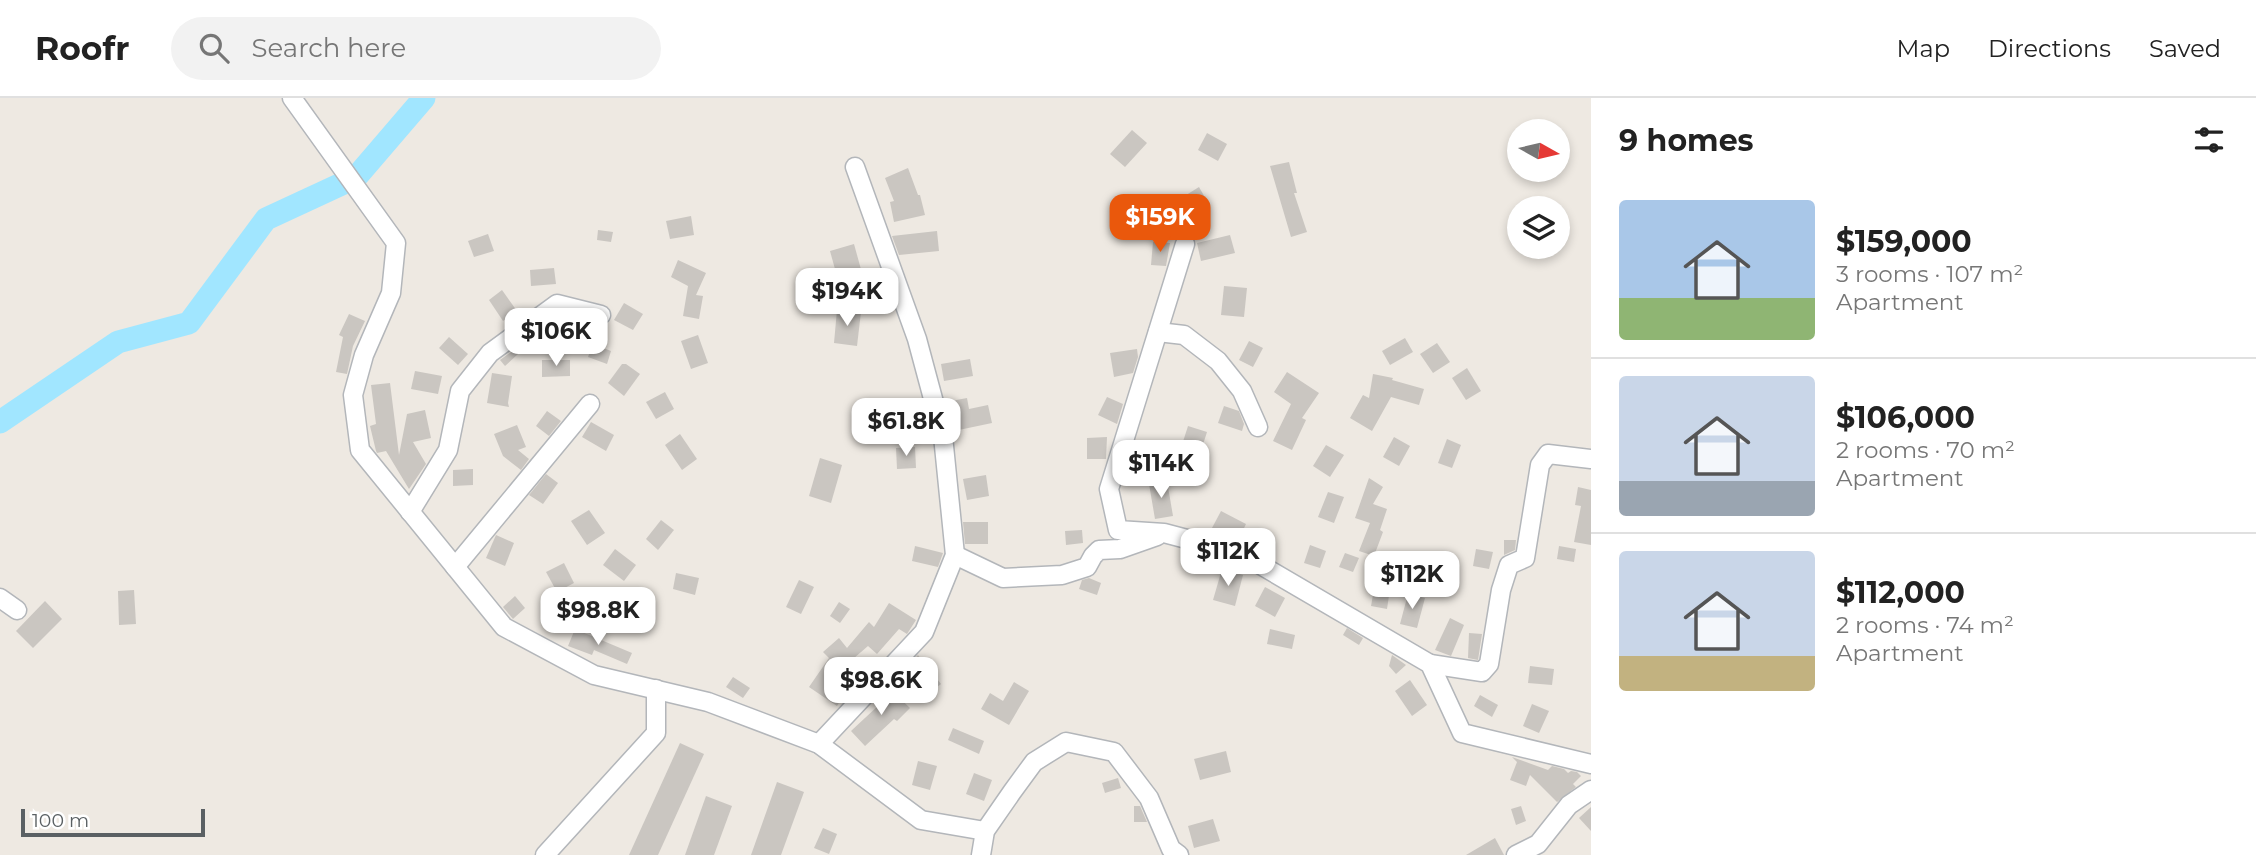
<!DOCTYPE html>
<meta charset="utf-8">
<style>
body{margin:0;font-family:Montserrat,sans-serif;background:#f2f2f2;color:#222;height:100vh;display:flex;flex-direction:column;font-size:26px;white-space:nowrap}
*{box-sizing:border-box;margin:0}
p{font-size:23px;color:#767676}
.icon{flex:none;width:38px;height:38px;fill:none;stroke:currentColor;stroke-width:2;stroke-linecap:round;stroke-linejoin:round}
.map{position:relative;flex:1;overflow:hidden}
.panel{display:flex;flex-direction:column;background:#fff;width:665px}
.panel>*{flex:none}
.needle{width:46px;rotate:98deg}
.tools{position:absolute;left:1507px;top:21px;display:grid;gap:14px}
.tools a{display:grid;place-items:center;width:63px;height:63px;border-radius:50%;background:#fff;box-shadow:0 4px 10px #0003;font-size:35px}
.scale{position:absolute;left:21px;bottom:18px;width:184px;box-sizing:border-box;padding-left:7px;border:4px solid #5a6063;border-top:0;font-size:19px;line-height:24px;white-space:nowrap;color:#5a6063;-webkit-text-stroke:5px #fff;paint-order:stroke}
.price{position:absolute;translate:-50% -60px;padding:0 16px;border-radius:14px;background:#fff;color:#222;font-size:23px;line-height:46px;filter:drop-shadow(0 2px 4px #0008)}
.price::after{content:'';position:absolute;left:50%;top:42px;width:21px;height:16px;margin-left:-10px;background:inherit;clip-path:polygon(0 0,100% 0,50% 100%)}
.price.selected{background:#ea580c;color:#fff}
ul{padding:0;list-style:none}
li{display:flex;align-items:center;gap:21px;height:175px;padding:0 28px}
li+li{border-top:2px solid #e0e0e0}
li span{display:grid;place-items:center;flex:none;width:196px;height:140px;border-radius:7px;color:#555}
li>.icon{margin-inline-start:auto}
span .icon{width:84px;height:84px;fill:#fffc;stroke-width:1}
li b{font-size:30px}
h2{display:flex;justify-content:space-between;align-items:center;height:84px;padding:0 28px;font-size:30px}
header{display:flex;align-items:center;gap:42px;box-sizing:border-box;height:98px;padding:0 35px;background:#fff;border-bottom:2px solid #e0e0e0}
header strong{font-size:33px}
nav{display:flex;gap:38px;margin-inline-start:auto;font-size:24px}
.search{width:490px;height:63px;background:#f2f2f2;display:flex;align-items:center;gap:18px;box-sizing:border-box;padding:0 24px;border-radius:38px;color:#767676;font-size:26px}
main{display:flex;flex:1;min-height:0}
.map>svg:first-child{display:block}
.lines{fill:none;stroke-linecap:round;stroke-linejoin:round}
.river{stroke:#a1e6ff;stroke-width:23}
.building{fill:#cac6c1}
.minor-casing{stroke:#b3b6ba;stroke-width:21}
.minor{stroke:#fff;stroke-width:18}
</style>
<header>
<strong>Roofr</strong>
<div class="search"><svg class="icon" aria-label="search" viewBox="0 0 24 24"><circle cx="10" cy="10" r="6"/><path d="M15 15l6 6"/></svg>Search here</div>
<nav><a>Map</a><a>Directions</a><a>Saved</a></nav>
</header>
<main>
<div class="map">
<svg width="1591" height="757" viewBox="0 0 1591 757">
<rect width="100%" height="100%" fill="#eee9e2"/>
<g class="lines">
<g class="river">
<polyline points="358,77 424,0"/>
<polyline points="0,324 118,244 189,225 266,121 348,83"/>
</g>
</g>
<g class="building">
<polygon points="1132,32 1147,45 1125,69 1110,56"/>
<polygon points="1207,35 1227,46 1218,63 1198,52"/>
<polygon points="1289,64 1297,95 1294,95 1307,134 1291,139 1270,68"/>
<polygon points="908,70 918,97 920,97 925,117 894,124 890,104 894,103 885,80"/>
<polygon points="1199,89 1207,103 1183,118 1175,104"/>
<polygon points="691,118 694,137 670,141 666,123"/>
<polygon points="598,132 613,134 611,144 597,142"/>
<polygon points="937,133 939,153 899,157 892,138"/>
<polygon points="488,136 494,153 474,159 468,143"/>
<polygon points="1230,137 1235,155 1201,163 1197,145"/>
<polygon points="1153,144 1170,145 1166,168 1151,167"/>
<polygon points="854,146 862,175 838,182 830,153"/>
<polygon points="678,162 706,175 696,197 703,198 699,221 683,218 688,188 671,179"/>
<polygon points="554,170 556,186 531,188 530,172"/>
<polygon points="1224,188 1247,190 1244,219 1221,217"/>
<polygon points="502,192 517,213 503,223 489,202"/>
<polygon points="624,205 643,216 633,232 614,222"/>
<polygon points="837,212 861,214 857,248 834,245"/>
<polygon points="349,216 365,223 353,248 347,276 336,274 343,239 339,237"/>
<polygon points="698,237 708,265 691,271 681,243"/>
<polygon points="449,239 468,256 458,267 439,250"/>
<polygon points="1405,240 1413,254 1390,267 1382,253"/>
<polygon points="1249,243 1263,250 1253,269 1239,262"/>
<polygon points="1437,245 1450,264 1433,275 1420,256"/>
<polygon points="593,246 611,253 607,266 588,259"/>
<polygon points="1137,251 1138,259 1133,275 1114,279 1110,255"/>
<polygon points="514,252 518,256 505,268 500,262"/>
<polygon points="970,261 973,278 944,283 941,266"/>
<polygon points="542,262 570,262 570,278 542,279"/>
<polygon points="622,266 626,266 640,276 624,298 608,285"/>
<polygon points="1467,270 1481,293 1466,302 1452,280"/>
<polygon points="415,273 442,278 438,296 411,291"/>
<polygon points="1287,274 1319,295 1302,320 1306,322 1292,352 1273,343 1291,306 1274,294"/>
<polygon points="492,275 512,278 508,305 509,309 487,305"/>
<polygon points="1373,276 1393,280 1392,282 1424,291 1419,307 1391,299 1372,333 1350,320 1363,297 1369,300"/>
<polygon points="390,285 399,357 407,316 425,312 431,340 413,344 426,366 409,391 386,353 377,355 376,353 370,328 376,326 371,287"/>
<polygon points="665,294 674,311 656,321 646,304"/>
<polygon points="1107,299 1123,306 1117,326 1098,317"/>
<polygon points="967,300 969,311 988,307 992,325 954,333 946,304"/>
<polygon points="1224,308 1239,313 1244,326 1242,333 1218,325"/>
<polygon points="547,313 561,323 549,338 536,328"/>
<polygon points="591,324 614,337 606,353 582,339"/>
<polygon points="517,327 526,349 518,352 529,361 521,372 503,358 494,336"/>
<polygon points="1188,328 1207,334 1199,359 1180,353"/>
<polygon points="680,336 697,361 682,372 665,347"/>
<polygon points="1107,339 1106,361 1087,361 1087,340"/>
<polygon points="1394,339 1410,348 1399,368 1383,359"/>
<polygon points="1447,341 1461,347 1452,370 1438,365"/>
<polygon points="1326,347 1344,357 1330,379 1313,368"/>
<polygon points="915,349 916,370 897,371 896,350"/>
<polygon points="820,360 842,367 831,405 809,398"/>
<polygon points="473,371 473,387 453,388 453,372"/>
<polygon points="546,376 558,385 543,406 529,397"/>
<polygon points="986,377 989,398 967,402 963,381"/>
<polygon points="1369,380 1383,389 1373,406 1387,411 1380,432 1383,434 1374,458 1359,453 1370,425 1355,420"/>
<polygon points="1167,383 1173,418 1155,421 1149,386"/>
<polygon points="1578,389 1591,392 1591,447 1574,444 1581,408 1575,407"/>
<polygon points="1328,394 1344,399 1334,425 1318,419"/>
<polygon points="589,412 605,435 587,447 571,423"/>
<polygon points="1221,413 1246,426 1238,443 1212,430"/>
<polygon points="661,422 674,432 658,452 646,441"/>
<polygon points="963,424 988,424 988,446 965,446"/>
<polygon points="1082,432 1083,445 1066,447 1065,433"/>
<polygon points="496,437 514,445 505,468 486,460"/>
<polygon points="1504,442 1516,442 1515,452 1504,457"/>
<polygon points="1310,447 1326,453 1320,470 1304,465"/>
<polygon points="915,448 943,455 938,469 912,463"/>
<polygon points="1559,448 1576,451 1574,464 1557,461"/>
<polygon points="615,451 636,467 624,483 603,467"/>
<polygon points="1476,451 1493,454 1489,471 1473,468"/>
<polygon points="1191,454 1213,460 1214,464 1193,466"/>
<polygon points="1345,455 1359,460 1353,474 1339,469"/>
<polygon points="1446,460 1449,476 1434,479 1435,483 1421,486 1419,473 1426,472 1424,464"/>
<polygon points="564,465 574,485 557,494 546,474"/>
<polygon points="1222,471 1243,477 1235,508 1213,502"/>
<polygon points="676,475 699,480 695,497 673,491"/>
<polygon points="1089,480 1101,485 1097,497 1079,491 1082,482"/>
<polygon points="799,482 814,489 801,516 786,509"/>
<polygon points="1375,486 1390,491 1387,511 1371,508"/>
<polygon points="1265,489 1285,500 1275,519 1255,508"/>
<polygon points="134,492 136,526 119,527 118,493"/>
<polygon points="612,492 637,505 628,522 603,509"/>
<polygon points="1408,496 1425,500 1417,530 1400,526"/>
<polygon points="515,498 525,510 513,521 503,509"/>
<polygon points="45,503 62,521 33,550 16,533"/>
<polygon points="839,504 850,511 840,525 830,518"/>
<polygon points="889,505 916,522 907,536 899,531 877,556 868,548 832,579 848,590 837,608 809,589 829,560 823,554 839,540 847,550 869,524 874,529"/>
<polygon points="1450,520 1464,527 1451,558 1435,552"/>
<polygon points="1347,530 1363,540 1359,547 1343,537"/>
<polygon points="575,531 632,555 627,566 594,552 592,557 568,548"/>
<polygon points="1270,531 1295,537 1292,551 1267,546"/>
<polygon points="1469,535 1482,536 1478,562 1468,560"/>
<polygon points="918,557 941,586 921,601 901,575"/>
<polygon points="1392,557 1406,567 1396,576 1389,568"/>
<polygon points="1530,568 1554,571 1552,587 1528,585"/>
<polygon points="733,579 750,590 743,600 726,589"/>
<polygon points="1410,582 1427,607 1412,618 1395,593"/>
<polygon points="1014,584 1029,593 1009,627 981,611 990,595 1003,603"/>
<polygon points="888,589 910,610 897,623 894,621 865,648 851,633 880,606 876,602"/>
<polygon points="1480,597 1498,607 1492,619 1474,608"/>
<polygon points="1532,606 1549,613 1539,635 1523,628"/>
<polygon points="953,630 984,643 979,656 948,642"/>
<polygon points="680,645 704,656 658,757 629,757"/>
<polygon points="1226,653 1231,674 1200,682 1194,661"/>
<polygon points="1512,659 1548,672 1552,668 1564,671 1568,675 1571,673 1577,674 1581,678 1573,686 1576,689 1557,704 1530,677 1526,688 1510,682 1517,664"/>
<polygon points="918,663 937,668 930,692 912,687"/>
<polygon points="974,675 992,682 984,703 966,696"/>
<polygon points="1118,680 1121,690 1105,695 1102,685"/>
<polygon points="777,684 804,694 781,757 751,757"/>
<polygon points="706,698 732,708 714,757 685,757"/>
<polygon points="1134,708 1140,708 1147,724 1134,724"/>
<polygon points="1521,708 1526,723 1516,727 1511,711"/>
<polygon points="1591,709 1591,733 1579,720"/>
<polygon points="1213,721 1220,743 1194,750 1188,728"/>
<polygon points="823,730 837,736 829,756 814,750"/>
<polygon points="1495,740 1504,757 1466,757"/>
</g>
<g class="lines">
<g class="minor-casing">
<g id="minor">
<polyline points="292,0 396,145 391,195 364,257 353,297 360,352 504,529 594,577 708,604 819,646 921,722 985,733"/>
<polyline points="1185,146 1109,391 1118,432 1164,435 1240,455 1430,566 1462,635 1591,666"/>
<polyline points="1158,234 1184,237 1218,263 1242,293 1258,329"/>
<polyline points="410,414 448,352 460,293 490,255 557,206 601,217"/>
<polyline points="955,457 1003,480 1062,477 1087,469 1093,458 1099,452 1120,451 1157,438"/>
<polyline points="455,469 590,306"/>
<polyline points="0,500 17,512"/>
<polyline points="1430,566 1482,574 1489,566 1501,492 1509,467 1525,460 1540,367 1548,356 1591,361"/>
<polyline points="819,646 924,534 955,457 943,338 917,241 855,69"/>
<polyline points="545,757 656,635 656,591"/>
<polyline points="981,757 985,733 1012,694 1034,664 1066,644 1114,654 1149,700 1171,751 1179,757"/>
<polyline points="1516,757 1538,746 1569,707 1591,692"/>
</g>
</g>
<use href="#minor" class="minor"/>
</g>
</svg>
<div class="tools">
<a><svg class="needle" viewBox="-14 -14 28 28"><path d="M0-13l5 13h-10z" fill="#e53935"/><path d="M0 13l5-13h-10z" fill="#767676"/></svg></a>
<a><svg class="icon" aria-label="layers" viewBox="0 0 24 24"><path d="M12 4l9 5-9 5-9-5zM3 14l9 5 9-5"/></svg></a>
</div>
<div class="scale">100 m</div>
<b class="price selected" style="left:1160px;top:156px">$159K</b>
<b class="price" style="left:847px;top:230px">$194K</b>
<b class="price" style="left:556px;top:270px">$106K</b>
<b class="price" style="left:906px;top:360px">$61.8K</b>
<b class="price" style="left:1161px;top:402px">$114K</b>
<b class="price" style="left:1228px;top:490px">$112K</b>
<b class="price" style="left:1412px;top:513px">$112K</b>
<b class="price" style="left:598px;top:549px">$98.8K</b>
<b class="price" style="left:881px;top:619px">$98.6K</b>
</div>
<section class="panel">
<h2>9 homes<svg class="icon" aria-label="filters" viewBox="0 0 24 24"><path d="M4 7h16M4 17h16"/><circle cx="9" cy="7" r="2"/><circle cx="15" cy="17" r="2"/></svg></h2>
<ul>
<li><span style="background:linear-gradient(#a9c7e8 70%,#8fb573 0)"><svg class="icon" aria-label="home" viewBox="0 0 24 24"><path d="M3 11l9-7 9 7M6 9v11h12V9"/></svg></span><div><b>$159,000</b><p>3 rooms · 107 m²</p><p>Apartment</p></div></li>
<li><span style="background:linear-gradient(#c9d6e8 75%,#9aa5b1 0)"><svg class="icon" aria-label="home" viewBox="0 0 24 24"><path d="M3 11l9-7 9 7M6 9v11h12V9"/></svg></span><div><b>$106,000</b><p>2 rooms · 70 m²</p><p>Apartment</p></div></li>
<li><span style="background:linear-gradient(#c9d6e8 75%,#c2b280 0)"><svg class="icon" aria-label="home" viewBox="0 0 24 24"><path d="M3 11l9-7 9 7M6 9v11h12V9"/></svg></span><div><b>$112,000</b><p>2 rooms · 74 m²</p><p>Apartment</p></div></li>
</ul>
</section>
</main>
